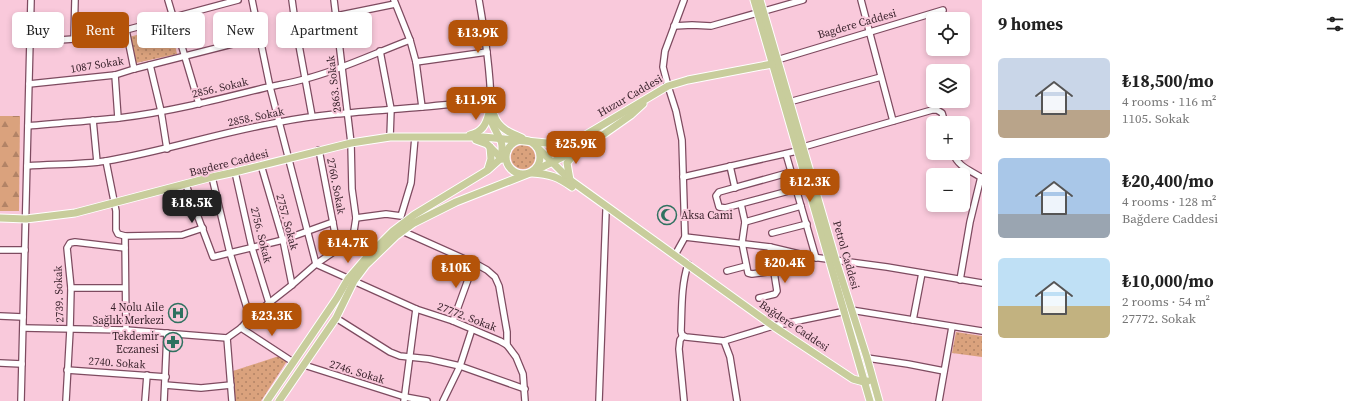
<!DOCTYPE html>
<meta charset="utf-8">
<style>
body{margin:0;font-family:"Source Serif 4",serif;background:#f2f2f2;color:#222;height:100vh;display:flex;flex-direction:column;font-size:15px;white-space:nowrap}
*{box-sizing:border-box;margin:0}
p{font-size:13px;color:#767676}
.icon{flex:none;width:22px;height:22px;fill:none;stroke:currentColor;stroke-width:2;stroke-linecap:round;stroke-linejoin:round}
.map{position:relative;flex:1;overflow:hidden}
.sheet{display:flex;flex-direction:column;background:#fff;width:380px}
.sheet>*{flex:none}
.guide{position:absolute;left:12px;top:12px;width:380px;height:36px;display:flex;gap:8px}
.tools{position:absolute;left:926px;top:12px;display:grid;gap:8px}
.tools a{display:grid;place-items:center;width:44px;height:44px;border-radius:6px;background:#fff;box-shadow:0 2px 6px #0003;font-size:20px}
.price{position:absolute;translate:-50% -34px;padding:0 9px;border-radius:8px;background:#b45309;color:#fff;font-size:13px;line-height:26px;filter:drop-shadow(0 1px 2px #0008)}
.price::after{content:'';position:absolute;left:50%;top:24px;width:12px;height:9px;margin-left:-6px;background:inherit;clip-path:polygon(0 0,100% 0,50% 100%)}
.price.current{background:#222;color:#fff}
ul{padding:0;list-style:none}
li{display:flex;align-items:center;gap:12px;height:100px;padding:0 16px}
li span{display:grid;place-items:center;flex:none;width:112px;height:80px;border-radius:6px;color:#555}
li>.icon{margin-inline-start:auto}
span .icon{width:48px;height:48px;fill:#fffc;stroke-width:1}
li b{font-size:17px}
h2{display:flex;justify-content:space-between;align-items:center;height:48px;padding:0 16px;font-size:17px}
.pill{padding:0 14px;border-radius:6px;background:#fff;box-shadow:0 2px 6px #0003;font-size:14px;line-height:36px}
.pill.current{background:#b45309;color:#fff}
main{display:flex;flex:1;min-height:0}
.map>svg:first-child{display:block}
.grass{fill:url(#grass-dots)}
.forest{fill:url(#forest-firs)}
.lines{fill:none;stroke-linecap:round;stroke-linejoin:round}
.minor-casing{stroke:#7e4b60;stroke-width:8}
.major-casing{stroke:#fff;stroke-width:9}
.minor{stroke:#fff;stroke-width:5.5}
.major{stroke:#c8cd9c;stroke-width:7}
.labels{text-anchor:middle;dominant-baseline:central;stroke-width:4;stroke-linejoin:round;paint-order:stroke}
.street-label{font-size:11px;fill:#351f28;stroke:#f9c9db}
.poi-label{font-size:11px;fill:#351f28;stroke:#f9c9db;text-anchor:end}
</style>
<main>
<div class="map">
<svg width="982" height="401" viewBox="0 0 982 401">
<defs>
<pattern id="grass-dots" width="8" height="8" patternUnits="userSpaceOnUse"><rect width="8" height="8" fill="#daa27d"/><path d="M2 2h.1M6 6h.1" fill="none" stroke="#b28366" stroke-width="1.8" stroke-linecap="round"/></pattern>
<pattern id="forest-firs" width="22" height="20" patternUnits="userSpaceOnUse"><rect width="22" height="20" fill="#daa27d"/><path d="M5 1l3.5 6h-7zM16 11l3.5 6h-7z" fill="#b28366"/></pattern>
</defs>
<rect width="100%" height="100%" fill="#f9c9db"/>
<g class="grass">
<polygon points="171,26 177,54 136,63 129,37"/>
<circle cx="523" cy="157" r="12"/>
<polygon points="956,332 982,336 982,357 952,353"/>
<polygon points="279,356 287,361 261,401 234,401 233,371"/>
</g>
<polygon class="forest" points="0,116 20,116 19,211 0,211"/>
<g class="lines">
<g class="minor-casing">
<g id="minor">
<polyline points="168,0 199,104"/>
<polyline points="252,0 270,87 316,264 416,309 453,321 500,341 507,345"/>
<polyline points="292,0 296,29 312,116"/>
<polyline points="394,0 410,40 416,62 422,107"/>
<path d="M479,0c6,34 11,68 12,103"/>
<polyline points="684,0 665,51 663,67 668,86 676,111 682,140 685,237"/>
<polyline points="861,0 893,121"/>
<polyline points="674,26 692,25 711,26 803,0"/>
<polyline points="296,29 336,16 395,4"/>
<polyline points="126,30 134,69"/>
<polyline points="74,39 75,0"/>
<polyline points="30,42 74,39 126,30 238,0"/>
<polyline points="380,51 391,109 390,137"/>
<polyline points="777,60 943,10"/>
<polyline points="416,62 487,52"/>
<polyline points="150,65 161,111 167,149"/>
<polyline points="115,75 118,118"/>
<polyline points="29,84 115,75 134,69 260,37"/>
<polyline points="789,102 881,77"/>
<polyline points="93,120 97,162"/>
<path d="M28,126c30,-3 61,-5 91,-8 49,-6 97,-18 145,-30 13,-3 27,-5 41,-9 36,-9 70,-26 105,-39"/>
<polyline points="803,147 932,110 937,110 942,113 945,123"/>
<polyline points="319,150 338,249"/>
<path d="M953,153c5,14 17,17 29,25"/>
<polyline points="786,154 816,258"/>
<polyline points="106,161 116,211 116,230 118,234 125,236 182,235 203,228"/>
<polyline points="261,165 283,240 292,285"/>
<path d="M27,166c26,-2 53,-1 79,-5 59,-10 115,-29 174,-39 47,-9 94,-11 142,-15 23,-2 46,-5 69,-7"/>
<polyline points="730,166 735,188"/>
<polyline points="235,172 252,248 269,303"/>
<polyline points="791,172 719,192 716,196 719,207 725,208 796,189"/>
<polyline points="212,177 230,253 250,318"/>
<polyline points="683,177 797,151"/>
<polyline points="186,185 213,257 283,240 333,222"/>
<polyline points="741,204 745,222 742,243 748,273 752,274 774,271"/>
<polyline points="356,218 386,214 401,216 411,183 415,137"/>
<polyline points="745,222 801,206"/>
<polyline points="402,231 478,265 487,270 495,277 499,286 507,332 507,345 516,357 523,374 525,401"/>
<polyline points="772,233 807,224"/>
<polyline points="125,236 126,330"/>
<polyline points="0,250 25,250"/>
<polyline points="675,255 685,237 770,247 812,257 887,267 982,283"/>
<path d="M688,264c-7,22 -6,44 -7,67l1,4 4,2 38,4 49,-15 78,-16 131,21"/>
<polyline points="727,271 746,266"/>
<polyline points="960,280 970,222 981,177"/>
<polyline points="71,288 125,288"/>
<polyline points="759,298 775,294 777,291 770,247"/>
<polyline points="0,316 23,317"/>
<polyline points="336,318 390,352 400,356 429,359 460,366 525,389"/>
<polyline points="913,320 922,273"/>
<polyline points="453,321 474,263"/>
<polyline points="23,328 126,330 227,338 241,328 250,318 292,285 316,264 338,249 348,241 354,231 356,218 352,189 351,143 334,0"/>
<polyline points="241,328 293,362"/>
<polyline points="683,336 680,340 679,349 684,401"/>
<polyline points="227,338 232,401"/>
<polyline points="724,341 730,357 737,401"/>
<polyline points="867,358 908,364 944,371"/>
<polyline points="0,363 22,364"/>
<polyline points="304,365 405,397 427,401"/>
<polyline points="67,370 166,377"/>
<polyline points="165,385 201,388 231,385"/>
<polyline points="21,401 31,0"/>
<polyline points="66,401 70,330 71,288 67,248 70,243 75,242 125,248"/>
<polyline points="145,401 147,375"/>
<polyline points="164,401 167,333"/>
<polyline points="404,401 416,309"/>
<polyline points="443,401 460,366 472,329"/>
<polyline points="599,401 606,211 607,207"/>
<polyline points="939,401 952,327"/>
</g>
</g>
<g class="major-casing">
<g id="major">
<polyline points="754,0 870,401"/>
<polyline points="760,0 836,261 867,358 879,401"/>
<path d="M491,107c0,5 0,11 1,16 5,13 13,17 9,33"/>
<path d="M494,115c4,13 16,18 28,23"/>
<path d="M470,135c12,-3 16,-10 19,-22"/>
<circle cx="523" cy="157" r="17"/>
<polyline points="476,140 487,144 502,159"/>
<polyline points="537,147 570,180 773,326 853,379 864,382 868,381"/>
<polyline points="488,169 491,159 490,147"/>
<path d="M532,173c18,1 26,4 40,14"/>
<polyline points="570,180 567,163 575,153"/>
<polyline points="0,218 26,219 75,213 212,177 235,172 351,143 390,137 483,137 557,144 569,142 582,137 668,86 688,80 772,64"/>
<polyline points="267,401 337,298 348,279 366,258 393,231 414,215 488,170 498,161 507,151"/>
<polyline points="279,401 336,318 354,281 366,265 396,236 414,223 456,202 530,173 579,149 604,134 631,115 643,104"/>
</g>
</g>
<use href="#minor" class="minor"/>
<use href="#major" class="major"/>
</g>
<defs>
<g id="mosque-ring" transform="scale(1)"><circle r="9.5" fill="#f9c9db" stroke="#2f7160" stroke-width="1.5"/><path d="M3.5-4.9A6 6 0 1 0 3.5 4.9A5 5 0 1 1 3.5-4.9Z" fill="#2f7160"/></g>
<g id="hospital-ring" transform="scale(1)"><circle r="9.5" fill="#f9c9db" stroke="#2f7160" stroke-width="1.5"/><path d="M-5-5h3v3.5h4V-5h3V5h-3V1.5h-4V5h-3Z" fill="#2f7160"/></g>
<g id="pharmacy-ring" transform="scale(1)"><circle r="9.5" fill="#f9c9db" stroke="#2f7160" stroke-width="1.5"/><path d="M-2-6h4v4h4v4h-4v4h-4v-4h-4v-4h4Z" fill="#2f7160"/></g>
</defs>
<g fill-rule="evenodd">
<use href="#mosque-ring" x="667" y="215"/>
<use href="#hospital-ring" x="178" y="313"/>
<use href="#pharmacy-ring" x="173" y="342"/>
</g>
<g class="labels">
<g class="street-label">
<text transform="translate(857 24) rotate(-16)">Bagdere Caddesi</text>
<text transform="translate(97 65) rotate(-9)">1087 Sokak</text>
<text transform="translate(334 84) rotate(-97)">2863. Sokak</text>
<text transform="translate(220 88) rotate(-13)">2856. Sokak</text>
<text transform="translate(630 96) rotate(-30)">Huzur Caddesi</text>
<text transform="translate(256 117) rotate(-12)">2858. Sokak</text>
<text transform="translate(229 163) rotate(-14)">Bagdere Caddesi</text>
<text transform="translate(336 186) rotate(79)">2760. Sokak</text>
<text transform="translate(287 222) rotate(75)">2757. Sokak</text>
<text transform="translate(261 235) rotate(76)">2756. Sokak</text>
<text transform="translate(846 255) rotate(74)">Petrol Caddesi</text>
<text transform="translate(59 294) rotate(-92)">2739. Sokak</text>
<text transform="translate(467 317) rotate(21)">27772. Sokak</text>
<text transform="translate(794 326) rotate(34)">Bağdere Caddesi</text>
<text transform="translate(117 363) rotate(4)">2740. Sokak</text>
<text transform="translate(357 372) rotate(17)">2746. Sokak</text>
</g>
<g class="poi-label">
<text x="681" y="215" text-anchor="start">Aksa Cami</text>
<text x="164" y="307">4 Nolu Aile<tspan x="164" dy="13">Sağlık Merkezi</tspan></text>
<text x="159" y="336">Tekdemir<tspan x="159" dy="13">Eczanesi</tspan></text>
</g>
</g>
</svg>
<div class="tools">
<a><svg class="icon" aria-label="locate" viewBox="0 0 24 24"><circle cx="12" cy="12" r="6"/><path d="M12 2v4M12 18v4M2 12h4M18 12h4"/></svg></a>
<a><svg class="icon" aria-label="layers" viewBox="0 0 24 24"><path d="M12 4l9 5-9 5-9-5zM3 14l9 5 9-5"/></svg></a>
<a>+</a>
<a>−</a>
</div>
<b class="price" style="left:478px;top:54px">₺13.9K</b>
<b class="price" style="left:476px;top:121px">₺11.9K</b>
<b class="price" style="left:576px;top:165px">₺25.9K</b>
<b class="price" style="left:810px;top:203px">₺12.3K</b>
<b class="price current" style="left:192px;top:224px">₺18.5K</b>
<b class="price" style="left:348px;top:264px">₺14.7K</b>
<b class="price" style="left:785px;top:284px">₺20.4K</b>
<b class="price" style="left:456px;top:289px">₺10K</b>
<b class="price" style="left:272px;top:337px">₺23.3K</b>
<div class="guide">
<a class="pill">Buy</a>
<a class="pill current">Rent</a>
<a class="pill">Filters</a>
<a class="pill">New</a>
<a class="pill">Apartment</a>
</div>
</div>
<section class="sheet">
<h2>9 homes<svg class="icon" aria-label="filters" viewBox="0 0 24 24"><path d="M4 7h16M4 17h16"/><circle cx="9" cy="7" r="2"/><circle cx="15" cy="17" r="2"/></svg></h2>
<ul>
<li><span style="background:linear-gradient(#c9d6e8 65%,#b9a48a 0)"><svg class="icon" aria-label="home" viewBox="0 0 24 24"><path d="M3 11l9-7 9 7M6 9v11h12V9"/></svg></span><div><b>₺18,500/mo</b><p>4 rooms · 116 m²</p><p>1105. Sokak</p></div></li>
<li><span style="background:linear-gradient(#a9c7e8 70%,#9aa5b1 0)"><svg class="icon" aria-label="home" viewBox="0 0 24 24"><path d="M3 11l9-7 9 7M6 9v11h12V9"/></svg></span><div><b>₺20,400/mo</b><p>4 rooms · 128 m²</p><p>Bağdere Caddesi</p></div></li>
<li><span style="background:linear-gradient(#bfe0f5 60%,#c2b280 0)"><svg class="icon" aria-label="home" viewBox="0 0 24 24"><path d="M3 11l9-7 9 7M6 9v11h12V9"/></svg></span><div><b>₺10,000/mo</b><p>2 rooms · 54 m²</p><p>27772. Sokak</p></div></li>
</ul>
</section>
</main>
